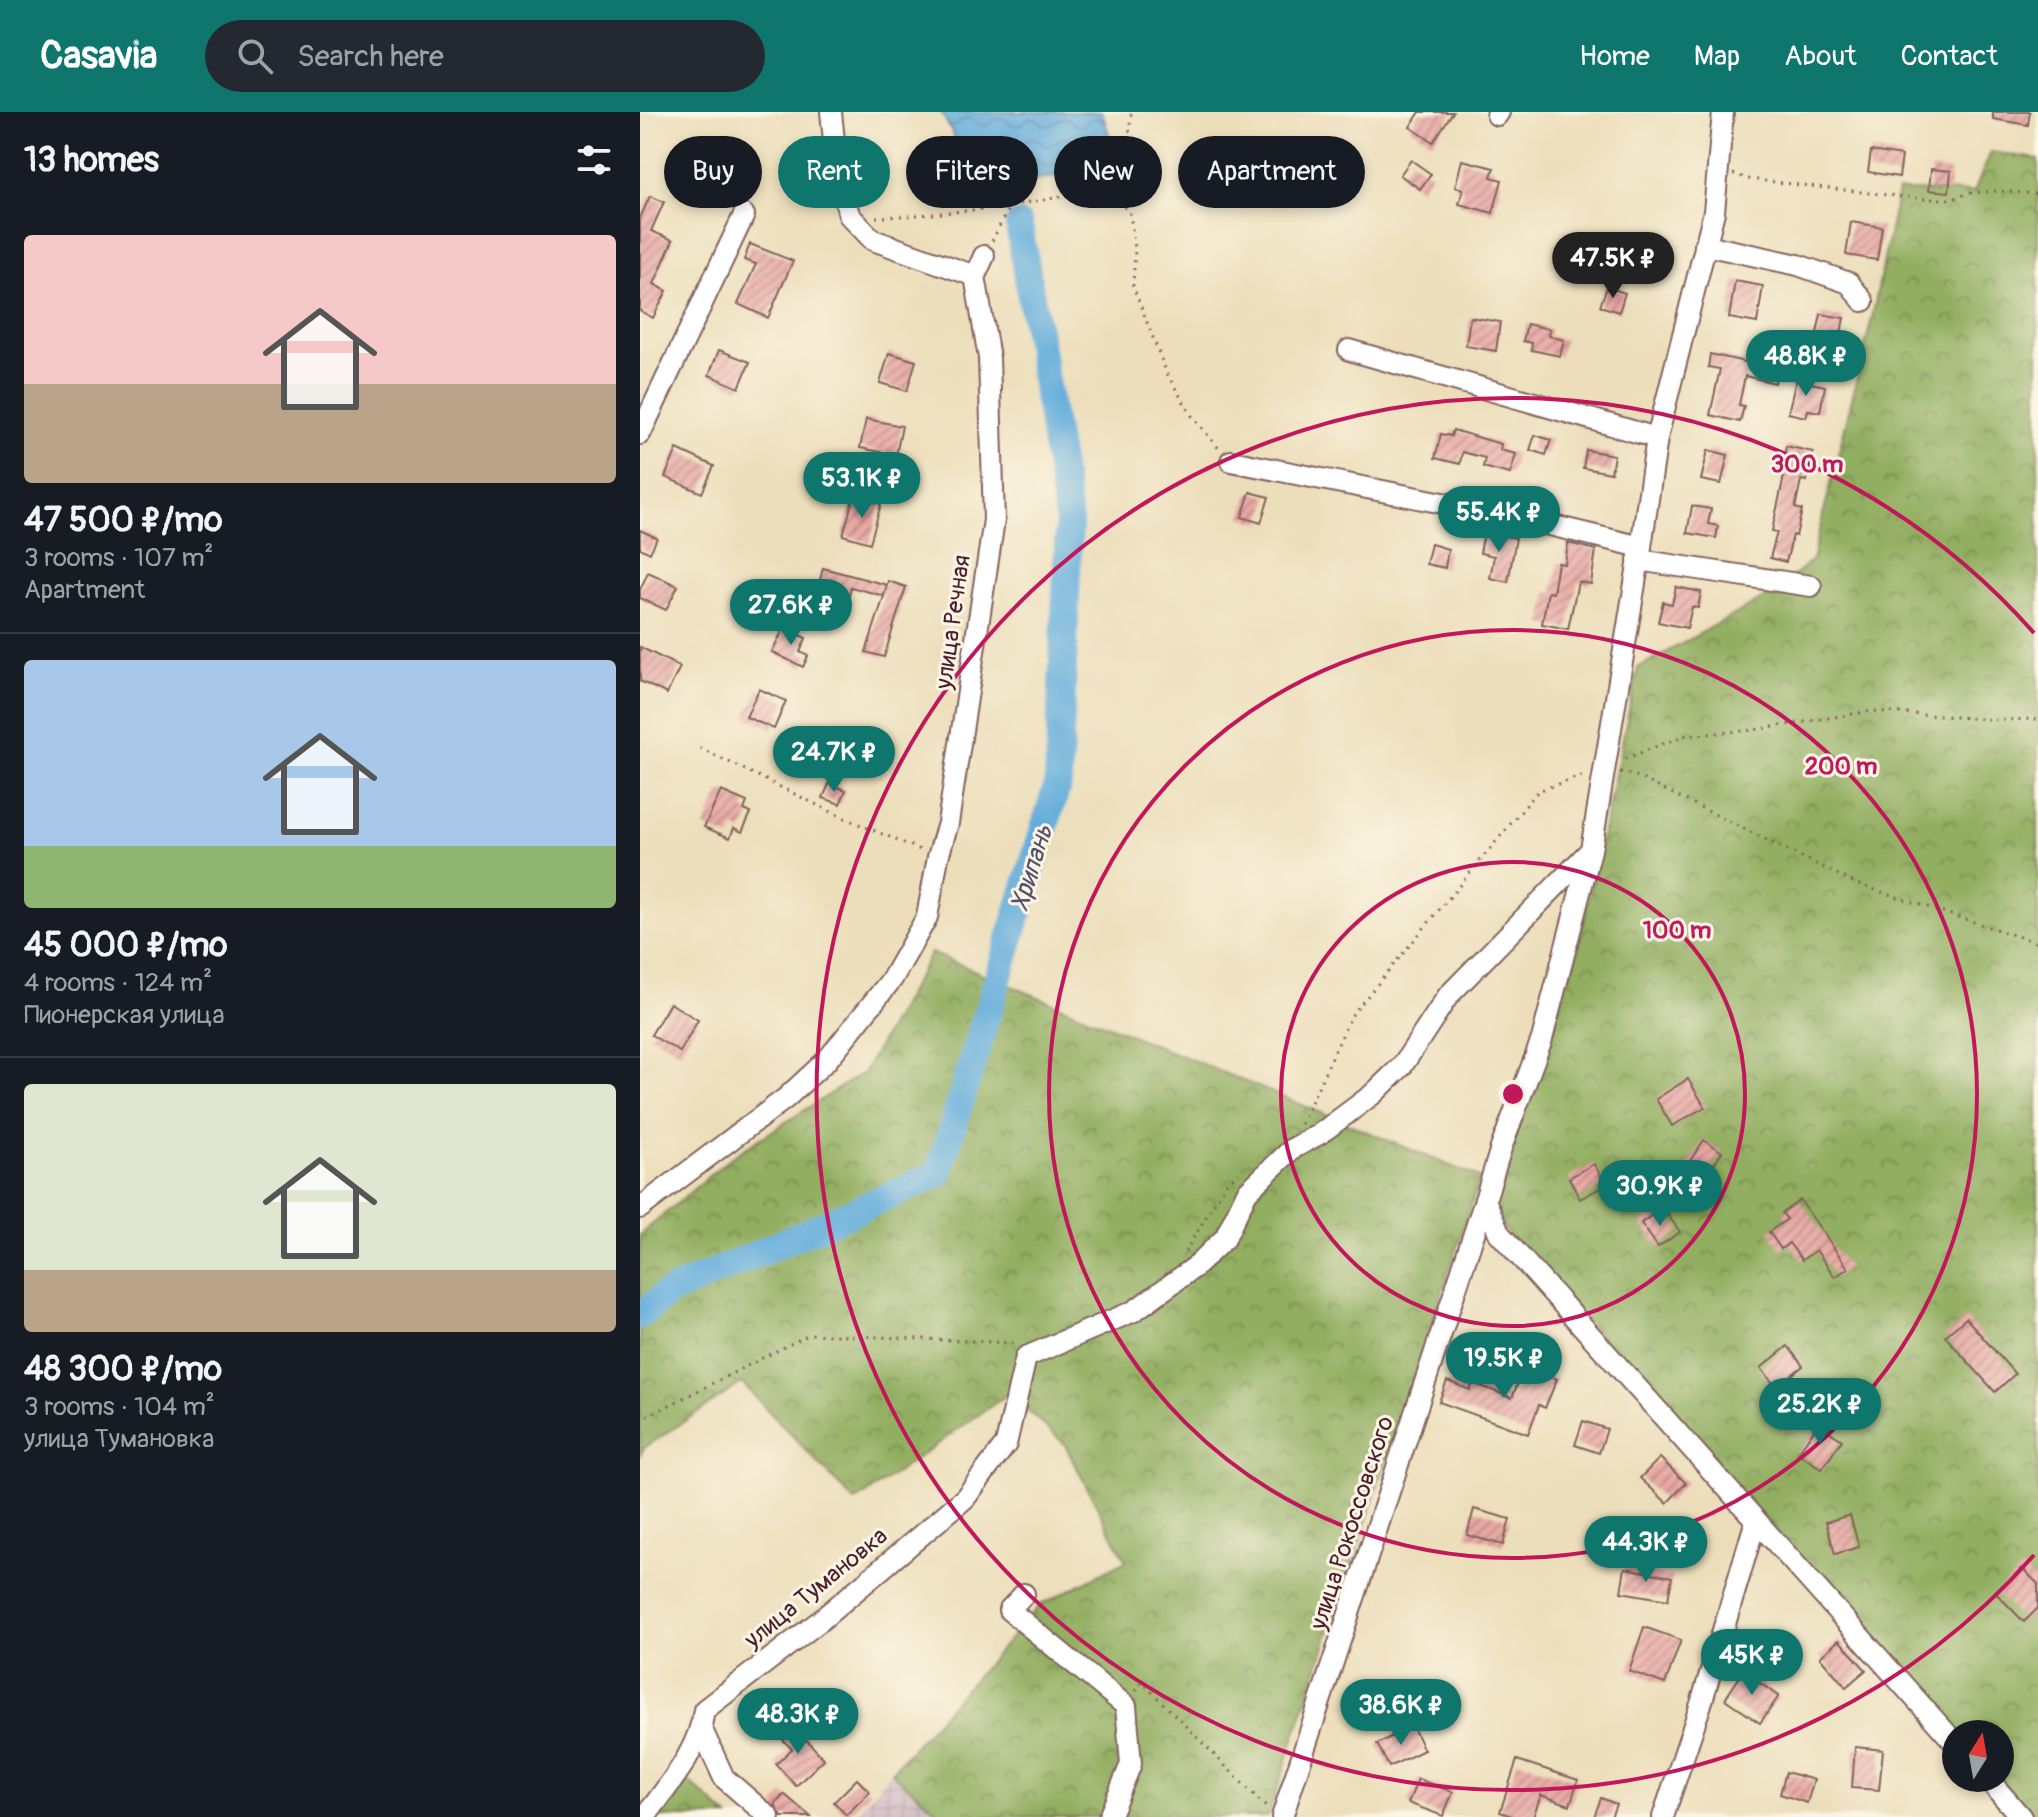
<!DOCTYPE html>
<meta charset="utf-8">
<style>
body{margin:0;font-family:Pangolin,sans-serif;background:#242831;color:#f1f3f6;height:100vh;display:flex;flex-direction:column;font-size:30px;white-space:nowrap}
*{box-sizing:border-box;margin:0}
p{font-size:26px;color:#9ea1a6}
.icon{flex:none;width:44px;height:44px;fill:none;stroke:currentColor;stroke-width:2;stroke-linecap:round;stroke-linejoin:round}
.map{position:relative;flex:1;overflow:hidden}
.sheet{display:flex;flex-direction:column;background:#171b24;width:640px}
.sheet>*{flex:none}
.banner{position:absolute;left:24px;top:24px;width:760px;height:72px;display:flex;gap:16px}
.needle{width:52px;rotate:11deg}
.fabs{position:absolute;left:1302px;top:1608px;display:grid;gap:16px}
.fabs a{display:grid;place-items:center;width:72px;height:72px;border-radius:50%;background:#171b24;box-shadow:0 4px 12px #0003;font-size:40px}
.price{position:absolute;translate:-50% -68px;padding:0 18px;border-radius:28px;background:#0f766e;color:#fff;font-size:26px;line-height:52px;filter:drop-shadow(0 2px 4px #0008)}
.price::after{content:'';position:absolute;left:50%;top:48px;width:24px;height:18px;margin-left:-12px;background:inherit;clip-path:polygon(0 0,100% 0,50% 100%)}
.price.current{background:#222;color:#fff}
ul{padding:0;list-style:none}
li{display:grid;align-content:center;gap:16px;height:424px;padding:0 24px}
li+li{border-top:2px solid #363941}
li span{display:grid;place-items:center;height:248px;border-radius:8px;color:#555}
li>.icon{margin-inline-start:auto}
span .icon{width:144px;height:144px;fill:#fffc;stroke-width:1}
li b{font-size:34px}
h2{display:flex;justify-content:space-between;align-items:center;height:96px;padding:0 24px;font-size:34px}
.pill{padding:0 28px;border-radius:36px;background:#171b24;box-shadow:0 4px 12px #0003;font-size:28px;line-height:72px}
.pill.current{background:#0f766e;color:#fff}
header{display:flex;align-items:center;gap:48px;box-sizing:border-box;height:112px;padding:0 40px;background:#0f766e;color:#fff}
header strong{font-size:38px}
nav{display:flex;gap:44px;margin-inline-start:auto;font-size:28px}
.search{width:560px;height:72px;background:#242831;display:flex;align-items:center;gap:20px;box-sizing:border-box;padding:0 28px;border-radius:44px;color:#9ea1a6;font-size:30px}
main{display:flex;flex:1;min-height:0}
.map>svg:first-child{display:block}
.industrial{fill:url(#industrial-grid)}
.forest{fill:url(#forest-crowns);stroke:#6e6646;stroke-width:2}
.water{fill:url(#water-waves);stroke:#566683;stroke-width:2}
.lines{fill:none;stroke-linecap:round;stroke-linejoin:round}
.river{stroke:#63addb;stroke-width:28}
.building{fill:url(#building-hatch)}
.minor-casing{stroke:#83625d;stroke-width:24}
.path{stroke:#83625d;stroke-width:3;stroke-dasharray:2 6;stroke-linecap:butt}
.minor{stroke:#fff;stroke-width:20}
.ring{fill:none;stroke:#c2185b;stroke-width:4}
.labels{text-anchor:middle;dominant-baseline:central;stroke-width:6;stroke-linejoin:round;paint-order:stroke}
.street-label{font-size:24px;fill:#4a1f2b;stroke:#fcf5e5}
.water-label{font-size:26px;font-style:italic;fill:#535169;stroke:#fcf5e5}
.centre{fill:#c2185b;stroke:#fcf5e5;stroke-width:4}
.ring-label{font-size:24px;text-anchor:middle;font-weight:bold;fill:#c2185b;stroke:#fcf5e5;stroke-width:6;stroke-linejoin:round;paint-order:stroke}
</style>
<header>
<strong>Casavia</strong>
<div class="search"><svg class="icon" aria-label="search" viewBox="0 0 24 24"><circle cx="10" cy="10" r="6"/><path d="M15 15l6 6"/></svg>Search here</div>
<nav><a>Home</a><a>Map</a><a>About</a><a>Contact</a></nav>
</header>
<main>
<section class="sheet">
<h2>13 homes<svg class="icon" aria-label="filters" viewBox="0 0 24 24"><path d="M4 7h16M4 17h16"/><circle cx="9" cy="7" r="2"/><circle cx="15" cy="17" r="2"/></svg></h2>
<ul>
<li><span style="background:linear-gradient(#f6c9c9 60%,#b9a48a 0)"><svg class="icon" aria-label="home" viewBox="0 0 24 24"><path d="M3 11l9-7 9 7M6 9v11h12V9"/></svg></span><div><b>47 500 ₽/mo</b><p>3 rooms · 107 m²</p><p>Apartment</p></div></li>
<li><span style="background:linear-gradient(#a9c7e8 75%,#8fb573 0)"><svg class="icon" aria-label="home" viewBox="0 0 24 24"><path d="M3 11l9-7 9 7M6 9v11h12V9"/></svg></span><div><b>45 000 ₽/mo</b><p>4 rooms · 124 m²</p><p>Пионерская улица</p></div></li>
<li><span style="background:linear-gradient(#dfe7d0 75%,#b9a48a 0)"><svg class="icon" aria-label="home" viewBox="0 0 24 24"><path d="M3 11l9-7 9 7M6 9v11h12V9"/></svg></span><div><b>48 300 ₽/mo</b><p>3 rooms · 104 m²</p><p>улица Тумановка</p></div></li>
</ul>
</section>
<div class="map">
<svg width="1398" height="1705" viewBox="0 0 1398 1705">
<defs>
<pattern id="industrial-grid" width="8" height="8" patternUnits="userSpaceOnUse" patternTransform="scale(2)"><rect width="8" height="8" fill="#d2bdc6"/><path d="M0 4h8M4 0v8" fill="none" stroke="#b6a2aa"/></pattern>
<pattern id="forest-crowns" width="20" height="18" patternUnits="userSpaceOnUse" patternTransform="scale(2)"><rect width="20" height="18" fill="#92ae60"/><path d="M2 6a3 3 0 1 1 6 0M12 15a3 3 0 1 1 6 0" fill="none" stroke="#798d4f"/></pattern>
<pattern id="water-waves" width="16" height="10" patternUnits="userSpaceOnUse" patternTransform="scale(2)"><rect width="16" height="10" fill="#63addb"/><path d="M0 5q4-4 8 0t8 0" fill="none" stroke="#548cb2"/></pattern>
<pattern id="building-hatch" width="6" height="6" patternUnits="userSpaceOnUse" patternTransform="scale(2)"><rect width="6" height="6" fill="#e7a7a3"/><path d="M-1 1l2-2M0 6l6-6M5 7l2-2" fill="none" stroke="#bd8785"/></pattern>
</defs>
<rect width="100%" height="100%" fill="#fcf5e5"/>
<filter id="ink" filterUnits="userSpaceOnUse"><feTurbulence type="fractalNoise" baseFrequency=".0125" numOctaves="2"/><feDisplacementMap in="SourceGraphic" scale="16" xChannelSelector="R" yChannelSelector="G"/><feConvolveMatrix kernelMatrix="1 2 1 2 8 2 1 2 1" color-interpolation-filters="sRGB"/></filter>
<filter id="wash" filterUnits="userSpaceOnUse"><feTurbulence type="fractalNoise" baseFrequency=".006" numOctaves="4" result="noise"/><feDisplacementMap in="SourceGraphic" scale="32" xChannelSelector="R" yChannelSelector="G"/><feGaussianBlur stdDeviation="1.8" result="paint"/><feColorMatrix in="noise" values="0 0 0 0 0 0 0 0 0 0 0 0 0 0 0 0 0 1.4 0 .05"/><feComposite in="paint" operator="in"/></filter>
<g filter="url(#wash)">
<rect width="100%" height="100%" fill="#ecdeba"/>
<polygon class="industrial" points="251,1660 304,1705 213,1705"/>
<g class="forest">
<polygon points="1351,40 1398,47 1398,1705 1393,1705 1358,1666 1360,1666 1360,1622 1318,1622 863,1116 853,1083 936,845 998,556 1135,480 1172,448 1232,206 1258,79 1334,80"/>
<polygon points="291,841 840,1066 628,1705 304,1705 251,1660 400,1493 486,1449 424,1331 368,1282 215,1390 102,1271 4,1336 0,1343 0,1123 90,1046 224,960"/>
<polygon points="48,1669 89,1705 18,1705"/>
</g>
<polygon class="water" points="301,0 462,0 472,32 435,62 376,70 353,66 322,39"/>
<g class="lines">
<polyline class="river" points="0,1203 28,1181 298,1062 418,671 429,410 379,113"/>
</g>
<g id="blocks">
<g class="building">
<polygon points="780,0 813,0 793,30 770,15"/>
<polygon points="1353,0 1390,0 1388,13 1353,7"/>
<polygon points="1231,39 1262,44 1259,65 1228,60"/>
<polygon points="771,48 791,62 780,77 760,63"/>
<polygon points="822,48 854,56 851,65 862,68 853,101 819,92 823,77 815,75"/>
<polygon points="1291,57 1311,59 1309,80 1289,78"/>
<polygon points="10,84 24,90 11,119 33,128 14,172 27,179 13,206 0,199 0,106"/>
<polygon points="1211,110 1242,115 1237,148 1206,143"/>
<polygon points="110,132 153,149 128,206 98,192 116,152 104,148"/>
<polygon points="1095,169 1123,174 1117,211 1089,206"/>
<polygon points="967,175 985,181 979,200 960,194"/>
<polygon points="1181,202 1204,206 1199,231 1176,226"/>
<polygon points="830,205 860,210 856,239 826,234"/>
<polygon points="887,212 910,217 909,224 924,228 920,244 891,238 892,231 883,229"/>
<polygon points="79,238 110,250 99,276 69,263"/>
<polygon points="249,241 276,249 267,279 240,271"/>
<polygon points="1070,242 1118,253 1118,250 1138,254 1135,271 1105,264 1099,293 1104,294 1100,310 1070,303 1080,257 1068,255"/>
<polygon points="1156,268 1185,274 1180,300 1168,298 1166,305 1148,301"/>
<polygon points="226,307 262,314 256,343 220,336"/>
<polygon points="813,318 861,332 860,338 876,342 870,362 843,355 845,346 822,340 820,352 795,346 801,322 811,324"/>
<polygon points="895,323 911,328 906,343 890,338"/>
<polygon points="1146,334 1173,340 1167,369 1161,368 1155,396 1162,398 1156,424 1153,423 1146,450 1130,446 1137,420 1132,419 1144,364 1140,363"/>
<polygon points="37,337 74,354 62,381 25,365"/>
<polygon points="946,338 974,343 971,361 943,356"/>
<polygon points="1068,338 1088,343 1081,372 1061,368"/>
<polygon points="610,380 629,385 621,411 602,405"/>
<polygon points="214,384 241,392 230,431 203,423"/>
<polygon points="1052,394 1071,397 1068,412 1078,414 1076,426 1047,421"/>
<polygon points="0,418 17,426 10,441 0,436"/>
<polygon points="844,420 876,426 868,470 850,466 854,444 840,441"/>
<polygon points="928,431 956,438 951,472 938,470 928,517 902,512 908,480 913,481 918,451 925,452"/>
<polygon points="791,432 808,437 805,456 786,452"/>
<polygon points="183,456 247,473 244,483 248,469 266,475 244,545 226,540 244,484 211,475 205,499 174,491"/>
<polygon points="8,460 38,474 26,498 0,486 0,478"/>
<polygon points="1036,475 1061,480 1058,496 1052,495 1047,516 1018,510 1023,490 1032,492"/>
<polygon points="144,516 166,526 160,540 168,544 163,555 132,540"/>
<polygon points="0,535 40,555 27,582 0,569"/>
<polygon points="119,577 146,589 134,617 106,605"/>
<polygon points="189,672 206,678 200,692 183,686"/>
<polygon points="81,679 107,690 104,698 111,701 102,720 94,716 90,726 64,715"/>
<polygon points="30,891 58,908 40,940 11,923"/>
<polygon points="1048,967 1065,995 1032,1014 1016,987"/>
<polygon points="1064,1028 1082,1040 1060,1073 1042,1061"/>
<polygon points="954,1052 966,1073 940,1087 929,1066"/>
<polygon points="1160,1088 1208,1156 1195,1165 1176,1138 1162,1148 1149,1131 1141,1137 1129,1120 1147,1107 1142,1101"/>
<polygon points="1023,1096 1040,1120 1018,1135 1001,1111"/>
<polygon points="1326,1206 1375,1262 1355,1280 1305,1224"/>
<polygon points="1148,1234 1163,1254 1136,1275 1121,1256"/>
<polygon points="885,1254 917,1267 905,1296 899,1293 888,1322 799,1290 807,1269 830,1278 833,1271 872,1286"/>
<polygon points="943,1309 967,1317 959,1341 935,1333"/>
<polygon points="1178,1312 1202,1328 1182,1357 1158,1341"/>
<polygon points="1020,1346 1046,1371 1027,1391 1000,1366"/>
<polygon points="834,1397 870,1407 863,1433 827,1423"/>
<polygon points="1210,1403 1219,1435 1195,1442 1186,1410"/>
<polygon points="985,1456 1032,1465 1028,1488 981,1480"/>
<polygon points="1382,1456 1398,1472 1398,1496 1384,1510 1356,1481"/>
<polygon points="1004,1515 1041,1528 1025,1572 989,1559"/>
<polygon points="1199,1528 1226,1558 1206,1575 1180,1545"/>
<polygon points="1103,1560 1139,1584 1120,1611 1085,1587"/>
<polygon points="152,1612 184,1647 156,1674 136,1652 152,1637 139,1624"/>
<polygon points="772,1614 784,1638 749,1655 737,1632"/>
<polygon points="1215,1635 1243,1638 1239,1678 1212,1676"/>
<polygon points="877,1648 938,1668 930,1693 901,1683 893,1705 874,1705 860,1700"/>
<polygon points="1146,1660 1174,1668 1167,1691 1140,1682"/>
<polygon points="217,1667 230,1680 206,1703 194,1690"/>
<polygon points="778,1667 813,1680 803,1704 768,1691"/>
<polygon points="144,1682 171,1705 142,1705 135,1693"/>
<polygon points="961,1686 976,1692 971,1705 954,1705"/>
</g>
</g>
</g>
<g filter="url(#ink)">
<use href="#blocks" fill-opacity="0" stroke="#83625d" stroke-width="2"/>
<g class="lines">
<g class="minor-casing">
<g id="minor">
<polyline points="191,0 196,48 209,103 233,128 335,164"/>
<polyline points="1083,0 1074,100 1017,326 1001,435 951,738 902,927 861,1036 845,1088 859,1121 1316,1632"/>
<polyline points="857,3 859,0"/>
<polyline points="1065,133 1158,153 1209,171 1223,189"/>
<polyline points="709,238 1017,326"/>
<polyline points="0,322 104,103"/>
<polyline points="591,349 889,408 1001,435"/>
<polyline points="998,448 1171,474"/>
<polyline points="0,1096 146,986 187,948 252,867 287,805 298,745 308,711 354,408 349,246 335,164 344,144"/>
<polyline points="384,1482 369,1498 486,1594 491,1652 469,1705"/>
<polyline points="62,1618 84,1666 129,1705"/>
<polyline points="1347,1666 1381,1705"/>
<path d="M5,1705c24,-33 54,-66 59,-107l117,-90 144,-122 41,-54 20,-87 108,-46 61,-44 30,-29 22,-46 45,-43 29,-16 52,-39 29,-28 46,-70 140,-143"/>
<polyline points="642,1705 845,1088"/>
<polyline points="1023,1705 1061,1592 1116,1408"/>
</g>
</g>
<g class="path">
<polyline points="1093,62 1109,67 1282,87 1313,87 1329,81 1357,79 1398,82"/>
<polyline points="469,76 490,102 495,137 493,174 527,262 552,304 580,338"/>
<path d="M236,105c79,-2 156,-14 233,-29l19,-38 3,-38"/>
<polyline points="352,129 370,93"/>
<polyline points="60,636 202,705 283,739"/>
<polyline points="985,647 1042,624 1113,618 1232,599 1357,608 1398,607"/>
<polyline points="980,660 994,663 1217,772 1398,831"/>
<polyline points="661,1012 711,904 898,679 944,663"/>
<polyline points="545,1140 587,1070 599,1061"/>
<polyline points="0,1308 170,1222 375,1231"/>
<polyline points="496,1579 502,1570 628,1697"/>
</g>
<use href="#minor" class="minor"/>
</g>
</g>
<g class="ring">
<circle cx="873" cy="982" r="232"/>
<circle cx="873" cy="982" r="464"/>
<path d="M1394 1443A696 696 0 1 1 1394 521"/>
</g>
<g class="labels">
<g class="street-label">
<text transform="translate(313 510) rotate(-82)">улица Речная</text>
<text transform="translate(712 1411) rotate(-72)">улица Рокоссовского</text>
<text transform="translate(176 1476) rotate(-39)">улица Тумановка</text>
</g>
<g class="water-label">
<text transform="translate(392 756) rotate(-73)">Хрипань</text>
</g>
</g>
<circle cx="873" cy="982" r="12" class="centre"/>
<g class="ring-label">
<text x="1167" y="360">300 m</text>
<text x="1201" y="662">200 m</text>
<text x="1037" y="826">100 m</text>
</g>
</svg>
<div class="fabs">
<a><svg class="needle" viewBox="-14 -14 28 28"><path d="M0-13l5 13h-10z" fill="#e53935"/><path d="M0 13l5-13h-10z" fill="#9ea1a6"/></svg></a>
</div>
<b class="price current" style="left:973px;top:188px">47.5K ₽</b>
<b class="price" style="left:1166px;top:286px">48.8K ₽</b>
<b class="price" style="left:222px;top:408px">53.1K ₽</b>
<b class="price" style="left:859px;top:442px">55.4K ₽</b>
<b class="price" style="left:151px;top:535px">27.6K ₽</b>
<b class="price" style="left:194px;top:682px">24.7K ₽</b>
<b class="price" style="left:1020px;top:1116px">30.9K ₽</b>
<b class="price" style="left:864px;top:1288px">19.5K ₽</b>
<b class="price" style="left:1180px;top:1334px">25.2K ₽</b>
<b class="price" style="left:1006px;top:1472px">44.3K ₽</b>
<b class="price" style="left:1112px;top:1585px">45K ₽</b>
<b class="price" style="left:761px;top:1635px">38.6K ₽</b>
<b class="price" style="left:158px;top:1644px">48.3K ₽</b>
<div class="banner">
<a class="pill">Buy</a>
<a class="pill current">Rent</a>
<a class="pill">Filters</a>
<a class="pill">New</a>
<a class="pill">Apartment</a>
</div>
</div>
</main>
